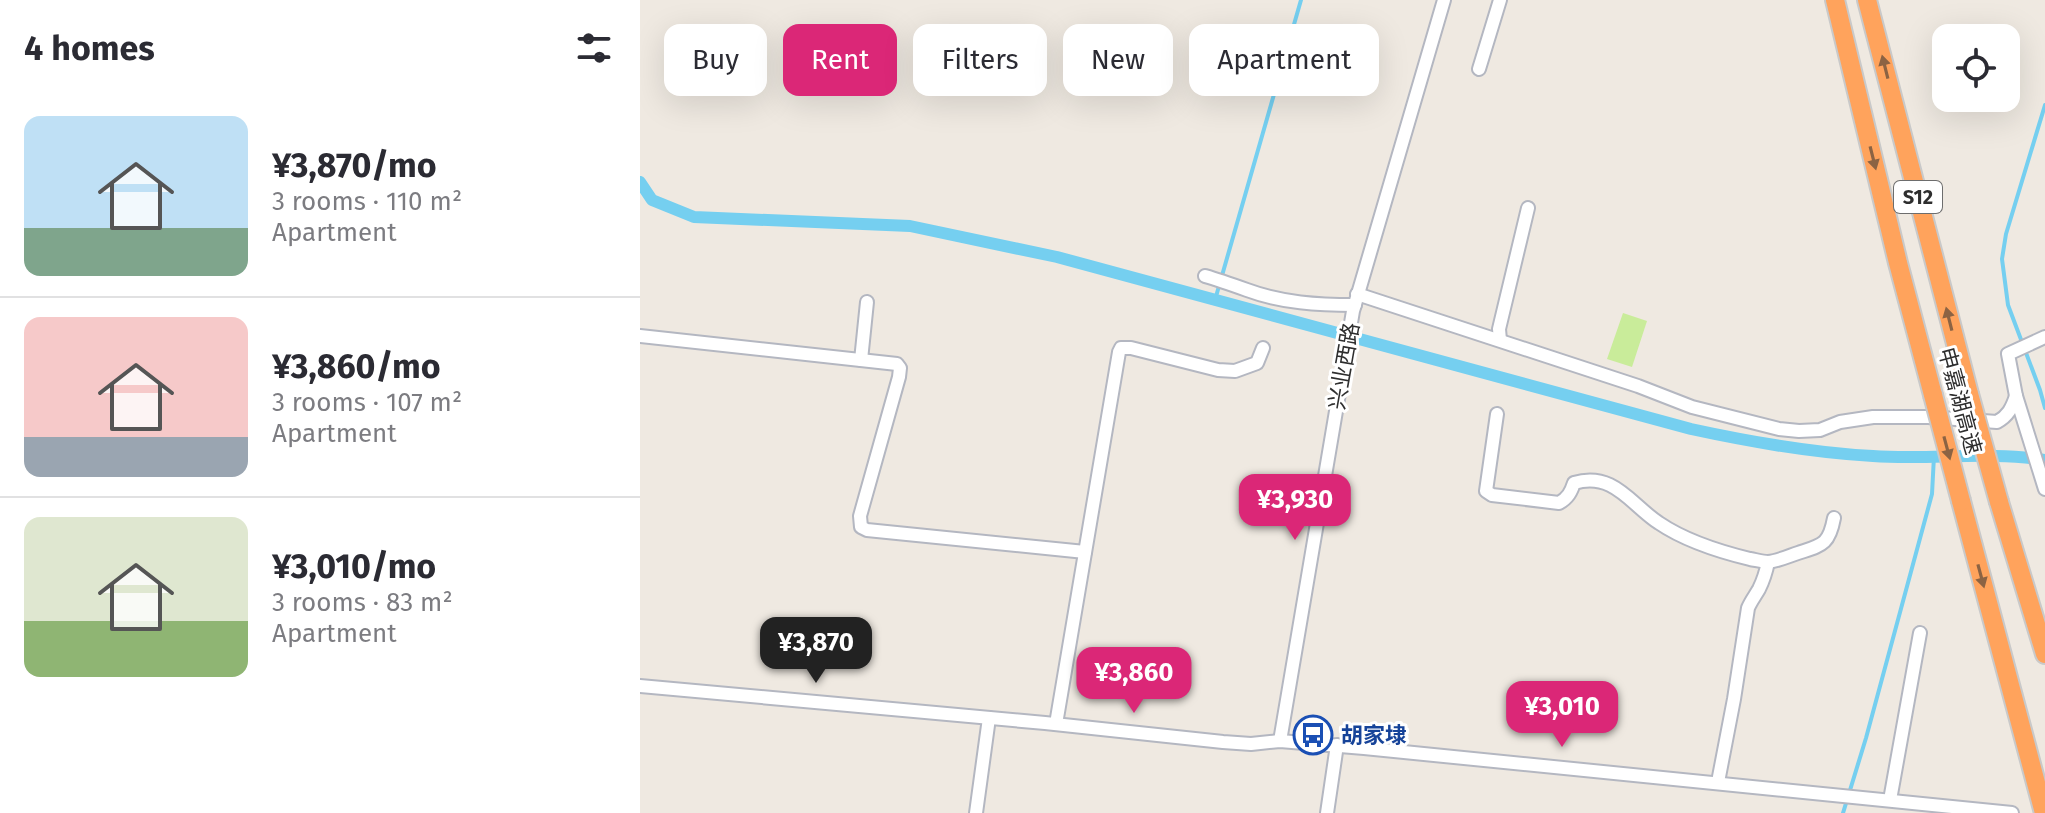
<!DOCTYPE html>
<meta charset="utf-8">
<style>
body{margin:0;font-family:"Fira Sans","Noto Sans SC",sans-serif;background:#f7f7f7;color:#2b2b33;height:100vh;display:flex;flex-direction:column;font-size:30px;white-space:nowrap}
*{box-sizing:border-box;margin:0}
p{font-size:26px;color:#7c7c81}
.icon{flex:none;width:44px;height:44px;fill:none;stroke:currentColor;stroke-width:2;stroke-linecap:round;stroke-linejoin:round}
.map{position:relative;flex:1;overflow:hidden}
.sheet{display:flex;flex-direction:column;background:#fff;width:640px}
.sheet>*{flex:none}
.banner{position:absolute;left:24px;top:24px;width:760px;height:72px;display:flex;gap:16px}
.tools{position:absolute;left:1292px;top:24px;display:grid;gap:16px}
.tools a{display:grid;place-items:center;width:88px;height:88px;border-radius:16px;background:#fff;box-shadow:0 8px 32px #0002;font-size:40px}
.price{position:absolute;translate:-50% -68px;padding:0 18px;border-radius:16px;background:#db2777;color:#fff;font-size:26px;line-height:52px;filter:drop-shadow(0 2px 4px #0008)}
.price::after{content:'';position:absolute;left:50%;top:48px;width:24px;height:18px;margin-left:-12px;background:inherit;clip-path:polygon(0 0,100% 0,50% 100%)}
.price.on{background:#222;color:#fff}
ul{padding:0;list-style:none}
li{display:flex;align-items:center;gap:24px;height:200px;padding:0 24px}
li+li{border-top:2px solid #e1e1e2}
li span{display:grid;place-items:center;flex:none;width:224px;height:160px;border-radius:16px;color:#555}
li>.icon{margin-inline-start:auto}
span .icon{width:96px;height:96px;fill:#fffc;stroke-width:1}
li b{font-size:34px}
h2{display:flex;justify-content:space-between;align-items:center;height:96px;padding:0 24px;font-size:34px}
.tag{padding:0 28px;border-radius:16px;background:#fff;box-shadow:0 8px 32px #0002;font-size:28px;line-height:72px}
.tag.on{background:#db2777;color:#fff}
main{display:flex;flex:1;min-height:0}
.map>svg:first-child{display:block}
.pitch{fill:#c9ec9a}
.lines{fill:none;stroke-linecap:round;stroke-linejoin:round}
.stream{stroke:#75cff0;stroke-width:4}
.canal{stroke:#75cff0;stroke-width:12}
.minor-casing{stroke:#b4b7c1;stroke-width:16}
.highway-casing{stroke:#c9c9c9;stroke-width:22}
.minor{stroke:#fff;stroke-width:12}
.highway{stroke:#ffa35c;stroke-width:18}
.highway-bridge-casing{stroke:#c9c9c9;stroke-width:22;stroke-linecap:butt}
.highway-bridge{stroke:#ffa35c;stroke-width:18}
.oneway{fill:#8c6343}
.labels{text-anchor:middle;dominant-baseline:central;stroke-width:6;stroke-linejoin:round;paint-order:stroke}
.shield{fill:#fff;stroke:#6d6d6d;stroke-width:2}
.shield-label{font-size:20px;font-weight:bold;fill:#2e2e2e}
.street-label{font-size:22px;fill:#2e2e2e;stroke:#fff}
.transit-label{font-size:22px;font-weight:bold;fill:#164399;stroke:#fff;text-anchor:start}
</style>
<main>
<section class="sheet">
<h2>4 homes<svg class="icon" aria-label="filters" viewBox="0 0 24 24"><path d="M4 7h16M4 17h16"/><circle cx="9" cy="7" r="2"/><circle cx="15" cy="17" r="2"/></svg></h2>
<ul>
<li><span style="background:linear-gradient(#bfe0f5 70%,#7fa58c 0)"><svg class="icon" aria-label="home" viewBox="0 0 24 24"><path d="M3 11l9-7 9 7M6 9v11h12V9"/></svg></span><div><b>¥3,870/mo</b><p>3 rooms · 110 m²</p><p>Apartment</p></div></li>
<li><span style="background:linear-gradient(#f6c9c9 75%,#9aa5b1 0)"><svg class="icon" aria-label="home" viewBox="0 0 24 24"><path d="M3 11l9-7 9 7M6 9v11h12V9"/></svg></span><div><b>¥3,860/mo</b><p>3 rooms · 107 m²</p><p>Apartment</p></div></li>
<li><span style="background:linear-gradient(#dfe7d0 65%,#8fb573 0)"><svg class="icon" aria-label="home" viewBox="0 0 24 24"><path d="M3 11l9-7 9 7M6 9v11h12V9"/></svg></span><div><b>¥3,010/mo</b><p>3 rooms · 83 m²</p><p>Apartment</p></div></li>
</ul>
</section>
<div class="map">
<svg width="1405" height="813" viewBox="0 0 1405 813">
<rect width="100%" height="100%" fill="#efe9e1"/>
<polygon class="pitch" points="983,313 1007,321 992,367 967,359"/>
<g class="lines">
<g class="stream">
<polyline points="1405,105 1366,234 1362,259 1368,305 1400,390 1405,408"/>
<polyline points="575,300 661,0"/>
<polyline points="1203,813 1226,738 1292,494 1294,456"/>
</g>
<path class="canal" d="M0,182l12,18 42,17 216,9 147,31 634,172c60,13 121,24 182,27 57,4 115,-5 172,4"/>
<g class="minor-casing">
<g id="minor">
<polyline points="839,69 860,0"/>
<path d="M565,276c14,4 28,9 42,14 35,13 71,15 108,15"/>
<path d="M717,294l281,92 54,21 87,22 20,2 21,-1 20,-8 33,-5h55l69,5c11,-6 15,-14 19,-26"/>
<polyline points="0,336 257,364 260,368 259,377 220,516 221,527 227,530 445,552"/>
<polyline points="1405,337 1368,354 1376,396 1405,489"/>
<polyline points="860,340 859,329 888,208"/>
<polyline points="221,360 227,302"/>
<path d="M857,414l-11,77 6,4 67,8c9,-5 12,-11 15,-20 40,-12 57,22 85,40 25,17 62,29 91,36 6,1 13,3 18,3 10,-1 21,-6 30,-9 24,-8 31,-8 36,-35"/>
<polyline points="0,686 405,723 583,742 611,744 640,741 724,748 1372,813"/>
<polyline points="416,724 479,352 481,348 491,348 578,370 595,371 617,363 623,348"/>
<polyline points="640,741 713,311 804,0"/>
<path d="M1078,782l16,-83 14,-91c3,-7 7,-12 11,-19 4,-8 7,-17 9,-27"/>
<polyline points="1250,800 1280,633"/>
<polyline points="336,813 349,718"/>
<polyline points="687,813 697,745"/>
</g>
</g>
<g class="highway-casing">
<g id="highway">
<polyline points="1195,0 1258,263 1293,395"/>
<polyline points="1227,0 1329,394"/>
<polyline points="1321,501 1404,813"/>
<polyline points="1359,502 1405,654"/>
</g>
</g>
<use href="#minor" class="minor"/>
<use href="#highway" class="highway"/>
<g class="highway-bridge-casing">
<g id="highway-bridge">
<polyline points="1329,394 1359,502"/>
<polyline points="1293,395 1321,501"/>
</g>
</g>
<use href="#highway-bridge" class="highway-bridge"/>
</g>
<defs><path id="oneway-solid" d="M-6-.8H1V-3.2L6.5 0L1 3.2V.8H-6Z" transform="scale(2)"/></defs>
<g class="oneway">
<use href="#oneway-solid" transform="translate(1245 67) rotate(-104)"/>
<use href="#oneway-solid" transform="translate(1233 158) rotate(76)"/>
<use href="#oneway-solid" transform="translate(1309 319) rotate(-104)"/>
<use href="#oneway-solid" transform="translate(1307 448) rotate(75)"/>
<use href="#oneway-solid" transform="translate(1341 576) rotate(75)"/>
</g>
<defs>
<g id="bus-ring" transform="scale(2)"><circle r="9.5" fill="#fff" stroke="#1a4fb4" stroke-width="1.5"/><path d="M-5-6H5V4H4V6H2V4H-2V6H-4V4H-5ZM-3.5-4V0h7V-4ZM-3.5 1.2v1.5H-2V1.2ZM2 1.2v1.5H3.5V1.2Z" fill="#1a4fb4"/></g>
</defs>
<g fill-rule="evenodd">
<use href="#bus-ring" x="673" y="735"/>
</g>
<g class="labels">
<rect class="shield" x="1254" y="181" width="48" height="32" rx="6"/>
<g class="shield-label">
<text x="1278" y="197">S12</text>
</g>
<g class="street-label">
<text transform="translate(704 366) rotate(-80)">兴业西路</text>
<text transform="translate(1320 401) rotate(75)">申嘉湖高速</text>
</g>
<g class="transit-label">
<text x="701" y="735">胡家埭</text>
</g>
</g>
</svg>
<div class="tools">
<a><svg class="icon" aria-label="locate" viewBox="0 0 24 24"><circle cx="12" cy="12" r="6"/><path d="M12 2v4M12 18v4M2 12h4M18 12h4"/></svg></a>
</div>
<b class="price" style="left:655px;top:542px">¥3,930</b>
<b class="price on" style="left:176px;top:685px">¥3,870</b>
<b class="price" style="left:494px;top:715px">¥3,860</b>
<b class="price" style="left:922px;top:749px">¥3,010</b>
<div class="banner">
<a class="tag">Buy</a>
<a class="tag on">Rent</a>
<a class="tag">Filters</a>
<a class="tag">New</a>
<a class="tag">Apartment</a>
</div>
</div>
</main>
